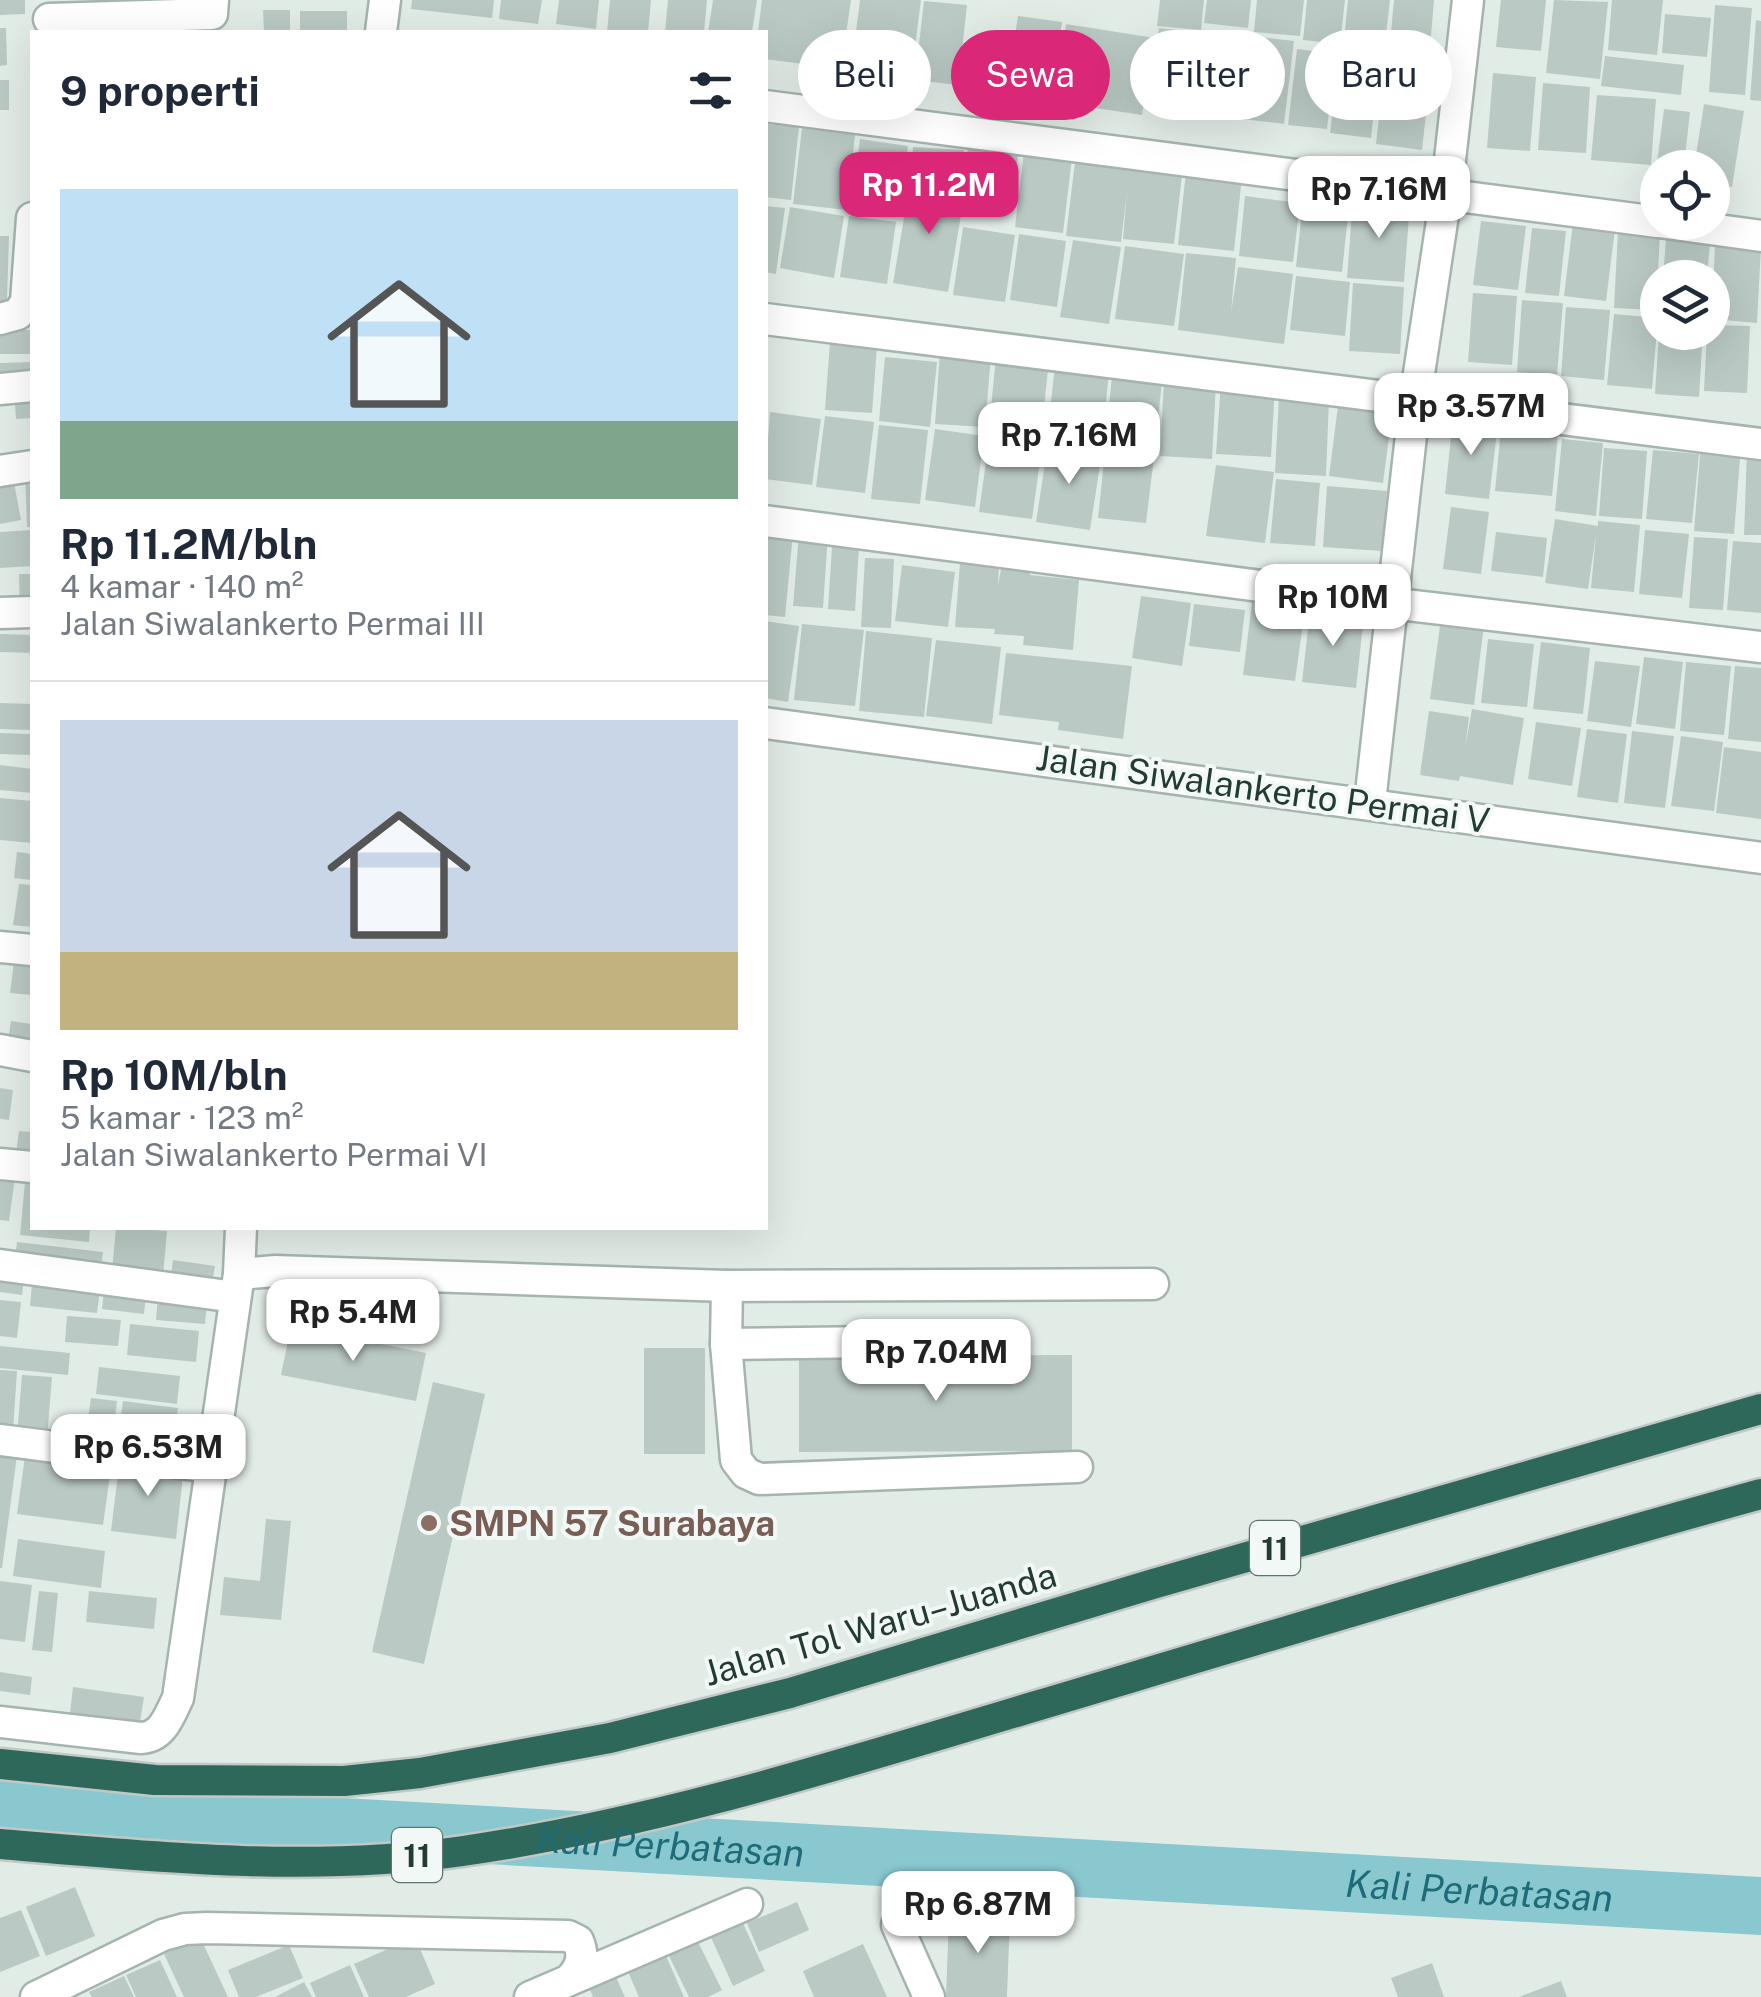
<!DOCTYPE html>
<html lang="id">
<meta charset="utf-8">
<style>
body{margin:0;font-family:"Public Sans",sans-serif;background:#f6f6f7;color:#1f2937;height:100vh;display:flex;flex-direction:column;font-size:38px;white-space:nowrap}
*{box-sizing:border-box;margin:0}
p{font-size:32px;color:#747a83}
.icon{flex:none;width:55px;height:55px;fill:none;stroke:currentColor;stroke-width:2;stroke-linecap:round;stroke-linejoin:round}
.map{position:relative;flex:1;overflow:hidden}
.sheet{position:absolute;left:30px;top:30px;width:738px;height:1200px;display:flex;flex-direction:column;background:#fff;border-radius:0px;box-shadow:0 10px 40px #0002}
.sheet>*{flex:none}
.hud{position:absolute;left:798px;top:30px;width:812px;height:90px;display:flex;gap:20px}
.controls{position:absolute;left:1640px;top:150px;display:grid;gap:20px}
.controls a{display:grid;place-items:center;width:90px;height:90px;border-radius:50%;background:#fff;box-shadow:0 10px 40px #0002;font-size:50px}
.price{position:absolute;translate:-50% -85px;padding:0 22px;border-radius:20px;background:#fff;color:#222;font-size:32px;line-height:65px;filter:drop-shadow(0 2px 5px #0008)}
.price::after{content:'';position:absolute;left:50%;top:60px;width:30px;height:22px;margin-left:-15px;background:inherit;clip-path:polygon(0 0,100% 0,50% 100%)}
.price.on{background:#db2777;color:#fff}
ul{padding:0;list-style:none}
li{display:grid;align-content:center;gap:20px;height:530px;padding:0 30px}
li+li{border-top:2px solid #e0e1e3}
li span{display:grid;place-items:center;height:310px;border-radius:0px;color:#555}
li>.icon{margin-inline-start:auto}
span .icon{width:180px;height:180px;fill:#fffc;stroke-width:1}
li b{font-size:42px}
h2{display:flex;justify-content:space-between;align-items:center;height:120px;padding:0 30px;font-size:42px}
.pill{padding:0 35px;border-radius:45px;background:#fff;box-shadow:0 10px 40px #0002;font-size:35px;line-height:90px}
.pill.on{background:#db2777;color:#fff}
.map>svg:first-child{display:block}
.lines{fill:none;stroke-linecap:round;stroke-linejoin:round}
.river{stroke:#8ac8d0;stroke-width:58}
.building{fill:#bac9c3}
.minor-casing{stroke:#a5b4ae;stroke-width:35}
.highway-casing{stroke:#c1c8c6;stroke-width:35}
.minor{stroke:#fff;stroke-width:30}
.highway{stroke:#2e685a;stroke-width:30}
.education-dot{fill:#8d6e63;stroke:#f2f8f5;stroke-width:4}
.labels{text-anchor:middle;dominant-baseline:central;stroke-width:8;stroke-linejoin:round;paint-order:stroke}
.shield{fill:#f2f8f5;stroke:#60746e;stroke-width:2.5}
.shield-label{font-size:32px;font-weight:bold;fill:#223c34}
.street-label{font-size:35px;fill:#223c34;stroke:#f2f8f5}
.education-label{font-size:35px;font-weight:bold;fill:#785e54;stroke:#f2f8f5;text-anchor:start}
.water-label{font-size:38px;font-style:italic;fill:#1d6c77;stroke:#f2f8f5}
</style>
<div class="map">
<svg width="1761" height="1997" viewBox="0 0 1761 1997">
<rect width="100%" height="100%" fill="#e2ece7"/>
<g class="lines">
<path class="river" id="s1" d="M0,1801l181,17 1580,88"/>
</g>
<g class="building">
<polygon points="0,0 25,0 25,14 0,15"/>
<polygon points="412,0 494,0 492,18 411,9"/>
<polygon points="501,0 542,0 538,24 499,19"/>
<polygon points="559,0 599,0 596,29 556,24"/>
<polygon points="610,0 651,0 648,32 607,32"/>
<polygon points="668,0 707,0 704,32 665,32"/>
<polygon points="713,0 757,0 752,32 708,32"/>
<polygon points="762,0 851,0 841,69 765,59 765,32 758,32"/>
<polygon points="860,0 921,0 911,78 851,71"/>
<polygon points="1160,0 1204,0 1201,30 1157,26"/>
<polygon points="1207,0 1251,0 1248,28 1204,23"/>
<polygon points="1257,0 1304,0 1300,36 1254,32"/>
<polygon points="1307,0 1345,0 1340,44 1303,40"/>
<polygon points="1348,0 1390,0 1386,35 1345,30"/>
<polygon points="1394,0 1434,0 1431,36 1391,32"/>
<polygon points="1501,0 1546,0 1541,51 1496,47"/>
<polygon points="1554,0 1608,2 1600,79 1546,73"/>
<polygon points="1612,0 1663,0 1657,55 1608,50"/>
<polygon points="924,1 967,5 958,85 915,80"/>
<polygon points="1715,5 1752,8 1745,95 1709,92"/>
<polygon points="263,10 290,10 290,32 264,32"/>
<rect x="300" y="11" width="47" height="21"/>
<polygon points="1665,14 1711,18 1707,57 1662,53"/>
<polygon points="1018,16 1062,22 1051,101 1006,95"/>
<polygon points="1756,20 1761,21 1761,101 1750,100"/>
<polygon points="1066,24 1155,38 1142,115 1055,102"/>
<polygon points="0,28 6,28 7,65 0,66"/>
<polygon points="1159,28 1204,33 1194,114 1148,108"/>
<polygon points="1209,31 1294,41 1284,124 1199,114"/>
<polygon points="1297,49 1336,54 1327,129 1288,125"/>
<polygon points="1339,52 1380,56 1371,138 1330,133"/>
<polygon points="1386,54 1432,59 1422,150 1376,144"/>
<polygon points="1605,56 1684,65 1681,95 1601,86"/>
<polygon points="1493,73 1536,77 1530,151 1487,148"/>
<rect x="0" y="80" width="9" height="30"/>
<polygon points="1543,83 1590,87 1586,153 1538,150"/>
<polygon points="1597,95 1656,99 1651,165 1591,160"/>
<polygon points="1704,104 1744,111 1732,187 1712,184 1712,168 1694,168"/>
<polygon points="1664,109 1690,112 1684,166 1657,163"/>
<polygon points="765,124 799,127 791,200 765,197"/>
<polygon points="802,128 855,134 847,210 793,204"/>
<polygon points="860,139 908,146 899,212 852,206"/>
<polygon points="968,143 1018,146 1016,188 965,185"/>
<polygon points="913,147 964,150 962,181 911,179"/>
<polygon points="1024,152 1072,158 1063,233 1015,227"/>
<polygon points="1076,154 1183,167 1174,244 1123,239 1127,192 1121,242 1066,236"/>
<polygon points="1186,172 1242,177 1234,251 1178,245"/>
<polygon points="910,183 965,192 948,292 893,283"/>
<polygon points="1304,192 1350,197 1342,272 1296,267"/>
<polygon points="1245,196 1300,203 1293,262 1239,256"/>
<polygon points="1353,199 1410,203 1404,282 1347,278"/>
<polygon points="765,206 785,208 776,274 765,272"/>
<polygon points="790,207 844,216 834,278 780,268"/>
<polygon points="849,216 896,222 887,284 840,277"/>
<polygon points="1481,221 1526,226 1518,290 1473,285"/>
<polygon points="1573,223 1615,229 1606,301 1564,296"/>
<polygon points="963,227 1015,235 1005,302 953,295"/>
<polygon points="1667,227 1711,231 1707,278 1663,278"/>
<polygon points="1532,228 1566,231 1559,296 1525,293"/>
<polygon points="1618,231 1660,233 1656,310 1614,308"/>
<polygon points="1019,234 1066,241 1057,307 1010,300"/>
<polygon points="0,236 9,236 7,301 0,301"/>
<polygon points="1073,240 1121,247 1109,324 1060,317"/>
<polygon points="1715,244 1761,247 1757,323 1712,319"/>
<polygon points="1125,246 1184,254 1174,326 1115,319"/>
<polygon points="1186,253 1236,258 1231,313 1238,267 1293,274 1284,344 1178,330"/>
<polygon points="1296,276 1350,282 1345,336 1290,330"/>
<polygon points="1353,283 1404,287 1400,354 1349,351"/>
<polygon points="1473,293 1517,296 1512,365 1468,362"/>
<polygon points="1522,300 1563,303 1557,375 1517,372"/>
<polygon points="1566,307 1610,310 1604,380 1561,376"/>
<polygon points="1614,314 1658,318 1652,389 1607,385"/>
<polygon points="1712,325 1750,326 1747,393 1704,391 1707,332 1712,332"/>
<rect x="0" y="330" width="32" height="24"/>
<polygon points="1659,332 1703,332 1699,397 1655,394"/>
<polygon points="830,342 877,346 872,413 825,410"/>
<polygon points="940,351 991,355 985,427 935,424"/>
<polygon points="996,356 1049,361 1041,434 989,429"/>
<polygon points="885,357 937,362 930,427 879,421"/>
<polygon points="32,362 32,383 0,384 0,363"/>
<polygon points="1055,366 1109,372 1102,443 1047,437"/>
<polygon points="1112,376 1162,381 1155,450 1105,445"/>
<polygon points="1164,380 1216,383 1212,459 1160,456"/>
<polygon points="1221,382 1275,385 1271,457 1216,454"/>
<polygon points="32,388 32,418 16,419 14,390"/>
<polygon points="1279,396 1329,399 1326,476 1275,473"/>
<polygon points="1338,406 1392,413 1383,483 1329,476"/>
<polygon points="770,412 821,419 812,485 765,479"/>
<polygon points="825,416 874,422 865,493 816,487"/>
<polygon points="1453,418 1498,423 1489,499 1445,494"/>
<polygon points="879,425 928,430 920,504 871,499"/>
<polygon points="935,429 984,436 975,507 925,500"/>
<polygon points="1501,429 1558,434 1552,496 1495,491"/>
<polygon points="990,433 1043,440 1032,519 979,512"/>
<polygon points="1562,439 1603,443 1596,516 1555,511"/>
<polygon points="1701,443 1741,446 1734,534 1694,531"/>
<polygon points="1048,444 1102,452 1090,530 1036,522"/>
<polygon points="1604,448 1647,451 1642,519 1599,516"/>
<polygon points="1653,450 1699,454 1692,523 1646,519"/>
<polygon points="1747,450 1761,450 1761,535 1744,535"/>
<polygon points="1105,452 1154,457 1146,523 1098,518"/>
<polygon points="1216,465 1274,472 1265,543 1206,536"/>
<polygon points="25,471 32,471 32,527 27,527"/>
<polygon points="12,472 21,520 0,524 0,474"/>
<polygon points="1276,479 1320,483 1315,546 1270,543"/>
<polygon points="1327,486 1387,491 1382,551 1323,547"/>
<polygon points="1451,507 1489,512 1481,574 1443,569"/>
<polygon points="1555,519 1598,526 1598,521 1640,525 1634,592 1591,588 1596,534 1588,589 1545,583"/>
<polygon points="32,530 32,566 0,568 0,532"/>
<polygon points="765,530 793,533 785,617 765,615"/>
<polygon points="1645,530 1689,534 1682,598 1639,594"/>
<polygon points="1496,532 1547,538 1543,577 1491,571"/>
<polygon points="799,533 828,535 823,608 793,606"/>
<polygon points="1694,537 1728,539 1723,610 1689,608"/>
<polygon points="1733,541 1761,543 1761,613 1727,610"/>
<polygon points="832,546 859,547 855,611 828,609"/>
<polygon points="865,558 894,559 891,628 861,627"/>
<polygon points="960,563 999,566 998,586 1001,569 1030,571 1030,575 1079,580 1073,650 1023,645 1024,636 994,634 995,629 955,627"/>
<polygon points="902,565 955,572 948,627 895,621"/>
<polygon points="19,574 32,574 32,609 20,610"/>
<polygon points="1141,596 1191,603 1182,666 1132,658"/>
<polygon points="1252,602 1305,609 1295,681 1243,675"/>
<polygon points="1194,604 1245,610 1240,652 1189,646"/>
<polygon points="1310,611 1364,616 1356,688 1302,682"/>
<polygon points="1441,619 1484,625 1474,705 1430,699"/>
<polygon points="765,621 799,626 788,702 765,698"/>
<polygon points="802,624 864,630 855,706 794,700"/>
<polygon points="866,631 932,638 924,717 859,711"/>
<polygon points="0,634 32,635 32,653 0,652"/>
<polygon points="1488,639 1534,644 1527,707 1481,703"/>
<polygon points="936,640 1001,647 992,724 926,716"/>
<polygon points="1541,642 1590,648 1583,714 1533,709"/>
<polygon points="1006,653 1132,666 1123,739 1058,730 1059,722 999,715"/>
<polygon points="1644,657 1683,662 1675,729 1636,724"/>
<polygon points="1595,661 1640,666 1631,727 1587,721"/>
<polygon points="1686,662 1731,666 1724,735 1680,731"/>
<polygon points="1735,666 1761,668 1761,742 1728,739"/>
<polygon points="0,703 32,704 32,730 0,729"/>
<polygon points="1472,709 1524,718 1513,785 1460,776 1459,781 1420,775 1429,711 1469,717 1465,748"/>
<polygon points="1536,722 1581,728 1572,786 1528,779"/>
<polygon points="1587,729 1627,734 1618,803 1577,797"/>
<polygon points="1632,731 1674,736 1665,808 1624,803"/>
<polygon points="0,733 30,734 30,755 0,754"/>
<polygon points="1681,736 1723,742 1714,811 1671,806"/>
<polygon points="1724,747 1761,752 1761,819 1716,813"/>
<polygon points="0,765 32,769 32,793 0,790"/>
<polygon points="0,798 32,801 32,843 0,840"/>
<polygon points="17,852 32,854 32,880 14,878"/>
<polygon points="19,884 32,885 32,927 13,925"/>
<polygon points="15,954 32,956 32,995 10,993"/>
<polygon points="11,1021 32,1024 32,1051 7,1047"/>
<polygon points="0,1088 13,1090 9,1120 0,1119"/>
<polygon points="19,1131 32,1132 32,1163 15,1161"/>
<polygon points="0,1169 16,1171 9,1221 0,1220"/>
<polygon points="26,1172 32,1173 32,1228 90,1228 89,1242 20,1235"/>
<polygon points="116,1228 167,1231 163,1275 112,1271"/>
<polygon points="17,1242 103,1252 100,1275 14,1265"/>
<polygon points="173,1260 215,1266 211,1288 170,1282"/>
<polygon points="0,1268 25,1271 22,1295 0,1292"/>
<polygon points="33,1273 101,1281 97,1313 30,1306"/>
<polygon points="104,1290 146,1295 144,1314 102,1309"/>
<polygon points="158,1296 207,1300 205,1324 156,1320"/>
<polygon points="0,1300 21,1302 17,1338 0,1336"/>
<polygon points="67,1316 121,1320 118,1346 65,1342"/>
<polygon points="130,1324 199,1331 196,1362 127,1355"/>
<polygon points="291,1326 426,1353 416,1401 281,1375"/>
<polygon points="0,1346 70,1353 68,1375 0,1368"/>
<rect x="644" y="1348" width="61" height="106"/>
<polygon points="1072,1355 1072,1451 799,1452 799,1356"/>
<polygon points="99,1367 180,1376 177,1404 96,1394"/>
<polygon points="0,1370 17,1371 13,1431 0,1431"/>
<polygon points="22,1375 52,1377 47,1438 17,1435"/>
<polygon points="433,1382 485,1394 424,1664 372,1652"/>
<polygon points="91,1398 117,1401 111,1452 84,1449"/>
<polygon points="123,1401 178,1408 172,1458 116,1452"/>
<polygon points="0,1446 18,1448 2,1568 0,1568"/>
<polygon points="26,1449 112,1460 103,1525 17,1514"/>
<polygon points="120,1458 184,1466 176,1539 111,1531"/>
<polygon points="266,1519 291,1521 281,1620 220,1615 224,1577 260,1581"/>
<polygon points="18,1539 105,1551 101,1588 13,1576"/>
<polygon points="0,1581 32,1585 25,1642 0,1639"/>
<polygon points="39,1591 58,1593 52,1652 32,1650"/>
<polygon points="89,1591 157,1598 154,1629 86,1622"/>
<polygon points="0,1672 32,1677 30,1695 0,1691"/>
<polygon points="73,1687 144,1697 140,1722 70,1713"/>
<polygon points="75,1887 95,1936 46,1956 26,1907"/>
<polygon points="797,1902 809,1930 759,1952 747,1923"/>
<polygon points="21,1910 40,1956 0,1972 0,1918"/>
<polygon points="949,1915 1010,1917 1007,1997 946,1997"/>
<polygon points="741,1919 765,1971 733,1986 709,1933"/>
<polygon points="200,1937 228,1997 184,1997 164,1954"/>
<polygon points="415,1937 435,1984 406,1997 369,1997 354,1964"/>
<polygon points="696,1938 722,1990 708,1997 689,1997 667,1952"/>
<polygon points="863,1944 887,1997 814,1997 803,1971"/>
<polygon points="289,1945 303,1978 256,1997 239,1997 228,1970"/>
<polygon points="664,1951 684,1997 639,1997 626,1967"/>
<polygon points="160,1960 177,1997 136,1997 126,1975"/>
<polygon points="1432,1963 1444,1997 1398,1997 1391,1978"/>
<polygon points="350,1965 364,1997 316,1997 310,1983"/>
<polygon points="615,1975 625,1997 593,1997 589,1987"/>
<polygon points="124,1976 134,1997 92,1997 89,1992"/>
<polygon points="1561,1981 1567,1997 1519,1997"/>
<polygon points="304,1982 312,1997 275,1997"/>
</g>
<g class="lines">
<g class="minor-casing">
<g id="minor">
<polyline points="49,19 212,14 213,0"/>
<polyline points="381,32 385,0"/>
<polyline points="765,106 1658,222"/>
<polyline points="1659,222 1761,236"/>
<polyline points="0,319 18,314 26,302 32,218"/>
<polyline points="765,319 1761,444"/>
<polyline points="0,389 32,386"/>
<polyline points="0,471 32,466"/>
<polyline points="765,521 1390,603 1761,647"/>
<polyline points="0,613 32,612"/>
<polyline points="765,723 1761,858"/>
<polyline points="1370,802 1415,400 1446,195 1468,0"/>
<polyline points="0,947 32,950"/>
<polyline points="0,1050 32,1056"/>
<polyline points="0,1164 32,1167"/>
<polyline points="0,1265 235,1297"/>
<polyline points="239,1274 241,1228"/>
<polyline points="727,1286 726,1344 952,1341"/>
<polyline points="726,1344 736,1460 746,1473 759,1479 1077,1467"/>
<polyline points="0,1440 211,1467"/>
<path d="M0,1722l141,16c22,-1 28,-22 37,-40l61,-424 36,-3 452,15 426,-2"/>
<polyline points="897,1925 929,1997"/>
<path d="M36,1997l127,-62 22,-6 22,-1 361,8 10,5c6,14 4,25 -7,37"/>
<polyline points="530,1997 747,1904"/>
</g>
</g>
<g class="highway-casing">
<g id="highway">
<polyline points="0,1764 155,1780 344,1781 420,1773 610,1738 790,1693 1153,1584 1761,1409"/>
<path d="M0,1844c153,13 311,29 463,7 195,-28 385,-89 573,-145 241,-72 482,-145 725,-212"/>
</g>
</g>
<use href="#minor" class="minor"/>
<use href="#highway" class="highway"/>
</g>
<circle class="education-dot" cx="429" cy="1523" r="10"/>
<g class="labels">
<g class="shield">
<rect x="1250" y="1521" width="50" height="54" rx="8"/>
<rect x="392" y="1828" width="50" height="54" rx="8"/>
</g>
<g class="shield-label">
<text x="1275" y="1548">11</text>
<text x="417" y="1855">11</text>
</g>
<g class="street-label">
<text transform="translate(1263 789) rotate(8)">Jalan Siwalankerto Permai V</text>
<text transform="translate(880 1624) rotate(-16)">Jalan Tol Waru–Juanda</text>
</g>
<g class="education-label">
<text x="449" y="1523">SMPN 57 Surabaya</text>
</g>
<g class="water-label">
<text stroke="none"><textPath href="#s1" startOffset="672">Kali Perbatasan</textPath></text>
<text stroke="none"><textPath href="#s1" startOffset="1482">Kali Perbatasan</textPath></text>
</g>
</g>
</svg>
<div class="controls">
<a><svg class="icon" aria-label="locate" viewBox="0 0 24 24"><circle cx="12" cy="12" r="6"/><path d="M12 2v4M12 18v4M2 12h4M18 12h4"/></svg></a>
<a><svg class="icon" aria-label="layers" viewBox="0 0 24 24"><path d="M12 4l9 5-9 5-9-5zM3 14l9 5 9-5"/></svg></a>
</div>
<b class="price on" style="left:929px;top:237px">Rp 11.2M</b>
<b class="price" style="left:1379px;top:241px">Rp 7.16M</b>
<b class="price" style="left:1471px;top:458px">Rp 3.57M</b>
<b class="price" style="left:1069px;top:487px">Rp 7.16M</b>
<b class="price" style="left:1333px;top:649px">Rp 10M</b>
<b class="price" style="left:353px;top:1364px">Rp 5.4M</b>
<b class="price" style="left:936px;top:1404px">Rp 7.04M</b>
<b class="price" style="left:148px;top:1499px">Rp 6.53M</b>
<b class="price" style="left:978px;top:1956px">Rp 6.87M</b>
<div class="hud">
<a class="pill">Beli</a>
<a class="pill on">Sewa</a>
<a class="pill">Filter</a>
<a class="pill">Baru</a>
</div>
<section class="sheet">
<h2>9 properti<svg class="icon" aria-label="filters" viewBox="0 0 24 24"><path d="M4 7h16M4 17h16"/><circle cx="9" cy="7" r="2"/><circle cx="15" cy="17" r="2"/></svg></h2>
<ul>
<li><span style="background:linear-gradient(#bfe0f5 75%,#7fa58c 0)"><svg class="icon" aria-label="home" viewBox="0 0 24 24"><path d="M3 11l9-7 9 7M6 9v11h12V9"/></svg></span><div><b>Rp 11.2M/bln</b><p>4 kamar · 140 m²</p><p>Jalan Siwalankerto Permai III</p></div></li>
<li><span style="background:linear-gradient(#c9d6e8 75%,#c2b280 0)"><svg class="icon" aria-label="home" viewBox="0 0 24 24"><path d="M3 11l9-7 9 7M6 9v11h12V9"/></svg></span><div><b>Rp 10M/bln</b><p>5 kamar · 123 m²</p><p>Jalan Siwalankerto Permai VI</p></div></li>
</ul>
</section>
</div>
